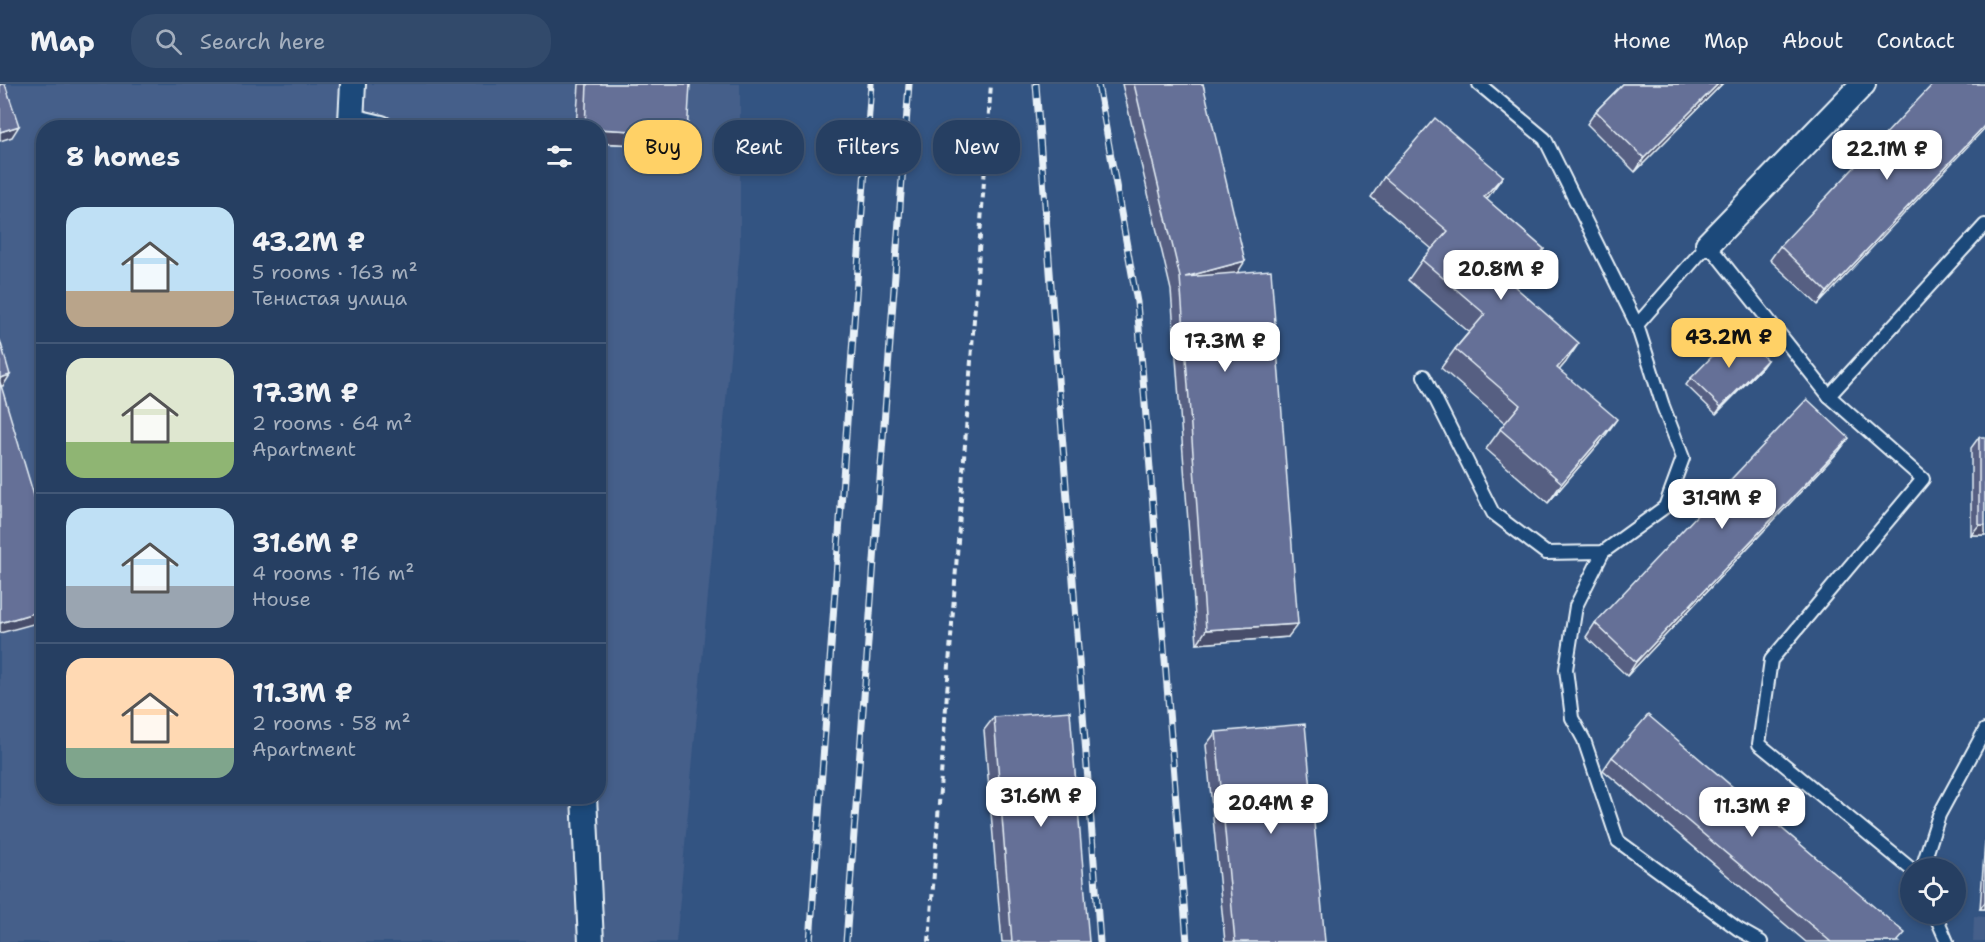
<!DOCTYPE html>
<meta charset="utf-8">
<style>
body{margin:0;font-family:"Shantell Sans",sans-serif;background:#324a6b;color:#f1f3f6;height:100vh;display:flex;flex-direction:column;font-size:22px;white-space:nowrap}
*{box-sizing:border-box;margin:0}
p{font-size:20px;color:#a4afbe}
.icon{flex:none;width:33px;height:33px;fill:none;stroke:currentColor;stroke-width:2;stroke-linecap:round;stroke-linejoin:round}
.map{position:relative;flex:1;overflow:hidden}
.details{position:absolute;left:36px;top:36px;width:570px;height:684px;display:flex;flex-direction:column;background:#263f62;border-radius:24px;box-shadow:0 3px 9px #0003,0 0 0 2px #425877}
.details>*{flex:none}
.guide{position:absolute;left:624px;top:36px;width:570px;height:54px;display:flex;gap:12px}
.fabs{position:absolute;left:1900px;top:774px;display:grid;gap:12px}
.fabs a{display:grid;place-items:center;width:66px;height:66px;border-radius:50%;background:#263f62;box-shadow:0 3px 9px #0003,0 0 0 2px #425877;font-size:30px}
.price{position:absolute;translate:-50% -51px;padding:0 14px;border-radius:12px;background:#fff;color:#222;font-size:20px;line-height:39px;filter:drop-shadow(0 2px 3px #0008)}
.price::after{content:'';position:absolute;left:50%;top:36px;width:18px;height:14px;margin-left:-9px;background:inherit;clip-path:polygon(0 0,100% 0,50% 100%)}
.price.active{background:#ffd166;color:#111}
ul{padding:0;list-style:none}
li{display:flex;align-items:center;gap:18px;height:150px;padding:0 30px}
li+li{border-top:2px solid #425877}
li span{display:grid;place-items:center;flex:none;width:168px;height:120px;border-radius:18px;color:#555}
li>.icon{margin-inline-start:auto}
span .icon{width:72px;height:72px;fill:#fffc;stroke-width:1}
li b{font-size:26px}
h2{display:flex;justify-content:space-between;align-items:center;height:72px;padding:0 30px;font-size:26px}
.chip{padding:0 21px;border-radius:24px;background:#263f62;box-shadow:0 3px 9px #0003,0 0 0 2px #425877;font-size:21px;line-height:54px}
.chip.active{background:#ffd166;color:#111}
header{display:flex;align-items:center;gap:36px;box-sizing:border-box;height:84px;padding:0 30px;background:#263f62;border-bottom:2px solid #425877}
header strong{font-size:28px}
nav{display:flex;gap:33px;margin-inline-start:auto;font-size:21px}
.search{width:420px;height:54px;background:#324a6b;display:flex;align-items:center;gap:15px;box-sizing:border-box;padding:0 21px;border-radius:24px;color:#a4afbe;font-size:22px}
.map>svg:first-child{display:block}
.built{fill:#455f8a;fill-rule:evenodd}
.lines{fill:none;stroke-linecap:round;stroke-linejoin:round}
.service-casing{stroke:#e8f1f8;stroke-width:16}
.minor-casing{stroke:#e8f1f8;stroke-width:28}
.path{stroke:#e8f1f8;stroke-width:4;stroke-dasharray:6 4.5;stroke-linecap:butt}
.service{stroke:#1f4a7a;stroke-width:12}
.minor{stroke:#1f4a7a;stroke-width:24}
.rail-casing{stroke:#e8f1f8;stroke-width:7}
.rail{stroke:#1f4a7a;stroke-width:4.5;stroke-dasharray:14;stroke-linecap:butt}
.wall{fill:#575f82;stroke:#e8f1f8;stroke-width:1.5}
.shaded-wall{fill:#474e6a;stroke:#e8f1f8;stroke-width:1.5}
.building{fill:#656f97;stroke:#e8f1f8;stroke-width:1.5}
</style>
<header>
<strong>Map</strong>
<div class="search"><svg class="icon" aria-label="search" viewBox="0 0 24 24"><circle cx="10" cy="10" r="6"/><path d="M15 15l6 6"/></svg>Search here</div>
<nav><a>Home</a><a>Map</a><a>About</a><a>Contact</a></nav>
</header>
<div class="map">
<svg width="1985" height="858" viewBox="0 0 1985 858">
<rect width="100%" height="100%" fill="#335482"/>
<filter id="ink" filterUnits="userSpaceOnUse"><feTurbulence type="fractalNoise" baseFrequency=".0167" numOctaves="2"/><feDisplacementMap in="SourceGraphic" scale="12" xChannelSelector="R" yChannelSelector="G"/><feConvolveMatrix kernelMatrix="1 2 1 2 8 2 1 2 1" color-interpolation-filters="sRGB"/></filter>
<g filter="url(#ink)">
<g class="built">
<path d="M0,0h740v164l-64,694h-676zM44,44h554v668h-554z"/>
<polygon points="1974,832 1985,833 1985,858 1973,858"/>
</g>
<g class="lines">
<g class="service-casing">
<g id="service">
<polyline points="1637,241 1708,160 1829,312 1923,395 1771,576 1759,660 1911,785"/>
<polyline points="1424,292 1493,429 1546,469 1603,468 1665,423 1683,374 1663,322 1637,241 1545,55 1479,0"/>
<polyline points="1829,312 1985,141"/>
<polyline points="1603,468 1576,522 1566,585 1572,634 1584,656 1618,757 1738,845 1761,858"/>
<polyline points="1922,784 1939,731 1985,646"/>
<polyline points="1935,830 1947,858"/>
</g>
</g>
<g class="minor-casing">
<g id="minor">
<polyline points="353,0 351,37 381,44"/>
<polyline points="1708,160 1863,0"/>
<polyline points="584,712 591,858"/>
</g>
</g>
<polyline class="path" points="929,858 991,0"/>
<use href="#service" class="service"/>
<use href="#minor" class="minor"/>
<g class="rail-casing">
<g id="rail">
<polyline points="1036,0 1100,858"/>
<polyline points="1098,0 1137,218 1187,858"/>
<polyline points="810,858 871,0"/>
<polyline points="846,858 909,0"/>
</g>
</g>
<use href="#rail" class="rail"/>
</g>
<g class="wall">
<polygon points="579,0 690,0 678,63 598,59 598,44 576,44"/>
<polygon points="1122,0 1203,0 1237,189 1288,553 1197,560 1171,206"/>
<polygon points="1623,0 1722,0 1635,88 1587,40 1596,27"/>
<polygon points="1985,0 1818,221 1770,176 1780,162"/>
<polygon points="1503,92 1486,115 1544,165 1530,185 1515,203 1566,278 1559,286 1603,355 1548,419 1486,365 1505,339 1441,284 1455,265 1469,248 1408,196 1422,176 1432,165 1371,113 1384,93"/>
<polygon points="1767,276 1762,283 1716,330 1686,301 1691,294"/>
<polygon points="1979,353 1985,451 1971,451 1971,364"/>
<polygon points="1849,354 1839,367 1627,592 1586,553 1595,539"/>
<polygon points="994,633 1089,858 1002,858 984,646"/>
<polygon points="1216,648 1325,858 1225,858 1206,661"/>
<polygon points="1612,673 1899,858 1806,858 1603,686"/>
<polygon points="1985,757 1985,825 1980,825"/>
</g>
<g class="shaded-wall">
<polygon points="1718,0 1722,0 1635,88 1644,74"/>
<polygon points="1985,41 1985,44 1818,221 1827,208"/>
<polygon points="19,42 12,53 0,57 0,48"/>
<polygon points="598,45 687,50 678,63 598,59"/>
<polygon points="1503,92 1489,112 1470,133 1484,113"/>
<polygon points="1544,165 1530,185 1499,221 1513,201"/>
<polygon points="1245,177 1236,191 1185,193"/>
<polygon points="1579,259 1566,278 1544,304 1557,284"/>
<polygon points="1767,276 1762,283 1716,330 1721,323"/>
<polygon points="10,291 3,302 0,302 0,294"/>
<polygon points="1617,335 1603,355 1548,419 1562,399"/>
<polygon points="1849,354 1839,367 1627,592 1636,578"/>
<polygon points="1979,441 1985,441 1985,451 1971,451"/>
<polygon points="44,526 44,537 0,549 0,539"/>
<polygon points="1298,540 1288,553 1197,560 1206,546"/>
<polygon points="1985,818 1985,825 1980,825"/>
</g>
<g class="building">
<polygon points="0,0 5,0 19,42 0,48"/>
<polygon points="587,0 690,0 687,50 598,45 598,44 585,44"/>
<polygon points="1134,0 1203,0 1245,177 1185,193 1271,186 1298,540 1206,546 1180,193"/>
<polygon points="1623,0 1718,0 1644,74 1596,27"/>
<polygon points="1933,0 1985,0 1985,41 1827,208 1780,162"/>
<polygon points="1435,34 1503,92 1484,113 1544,165 1513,201 1579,259 1557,284 1617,335 1562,399 1500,345 1520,321 1455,265 1485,230 1422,176 1448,147 1384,93"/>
<polygon points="1737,247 1767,276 1721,323 1691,294"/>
<polygon points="0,256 10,291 0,294"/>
<polygon points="0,298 44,445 44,526 0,539"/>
<polygon points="1807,315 1849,354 1636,578 1595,539"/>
<rect x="1979" y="353" width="6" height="88"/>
<polygon points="1070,627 1089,858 1012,858 994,633"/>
<polygon points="1648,631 1905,849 1897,858 1831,858 1612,673"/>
<polygon points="1305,640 1325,858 1235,858 1216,648"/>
</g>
</g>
</svg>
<div class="fabs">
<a><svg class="icon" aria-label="locate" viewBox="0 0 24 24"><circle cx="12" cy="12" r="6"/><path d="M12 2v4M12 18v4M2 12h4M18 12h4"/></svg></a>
</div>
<b class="price" style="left:1887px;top:97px">22.1M ₽</b>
<b class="price" style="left:1501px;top:217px">20.8M ₽</b>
<b class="price active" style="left:1729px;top:285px">43.2M ₽</b>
<b class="price" style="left:1225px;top:289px">17.3M ₽</b>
<b class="price" style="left:1722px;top:446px">31.9M ₽</b>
<b class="price" style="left:1041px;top:744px">31.6M ₽</b>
<b class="price" style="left:1271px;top:751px">20.4M ₽</b>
<b class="price" style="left:1752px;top:754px">11.3M ₽</b>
<div class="guide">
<a class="chip active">Buy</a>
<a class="chip">Rent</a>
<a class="chip">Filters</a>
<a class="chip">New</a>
</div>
<section class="details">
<h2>8 homes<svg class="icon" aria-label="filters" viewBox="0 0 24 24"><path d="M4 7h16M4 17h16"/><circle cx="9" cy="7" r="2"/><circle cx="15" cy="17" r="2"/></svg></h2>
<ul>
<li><span style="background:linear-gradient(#bfe0f5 70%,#b9a48a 0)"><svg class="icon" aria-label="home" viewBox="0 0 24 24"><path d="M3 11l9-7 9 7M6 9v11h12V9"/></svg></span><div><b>43.2M ₽</b><p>5 rooms · 163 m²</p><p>Тенистая улица</p></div></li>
<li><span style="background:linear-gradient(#dfe7d0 70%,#8fb573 0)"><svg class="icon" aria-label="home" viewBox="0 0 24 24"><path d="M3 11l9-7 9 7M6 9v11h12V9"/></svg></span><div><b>17.3M ₽</b><p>2 rooms · 64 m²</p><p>Apartment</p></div></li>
<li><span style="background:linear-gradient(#bfe0f5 65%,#9aa5b1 0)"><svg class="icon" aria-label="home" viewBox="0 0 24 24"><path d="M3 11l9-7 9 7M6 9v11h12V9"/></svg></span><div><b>31.6M ₽</b><p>4 rooms · 116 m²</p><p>House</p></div></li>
<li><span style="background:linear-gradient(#ffd9b3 75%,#7fa58c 0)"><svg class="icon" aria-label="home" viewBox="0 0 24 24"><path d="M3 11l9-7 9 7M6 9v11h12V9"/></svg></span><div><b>11.3M ₽</b><p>2 rooms · 58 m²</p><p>Apartment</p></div></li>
</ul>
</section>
</div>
